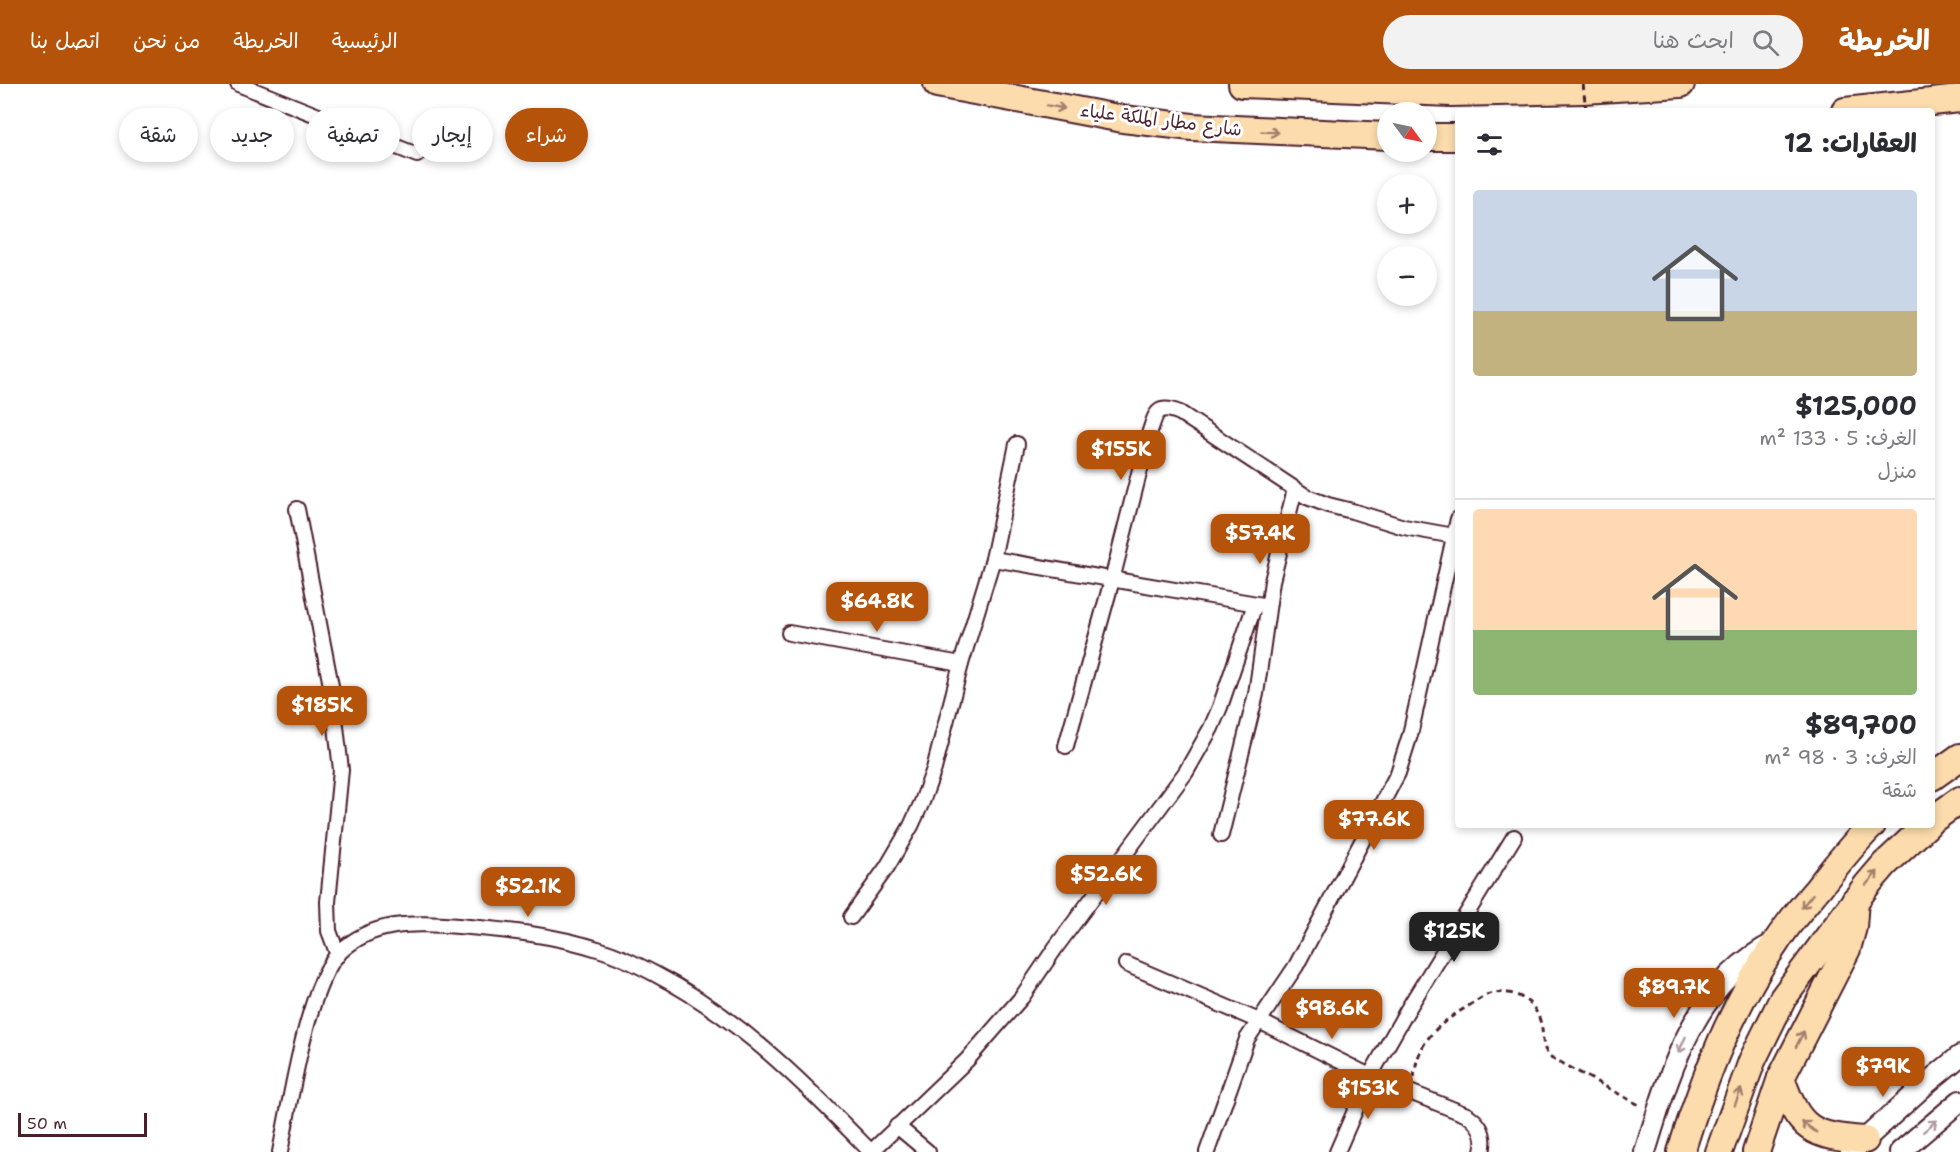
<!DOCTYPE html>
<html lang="ar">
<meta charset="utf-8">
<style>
body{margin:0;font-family:"Shantell Sans","Playpen Sans Arabic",sans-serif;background:#f2f2f3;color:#2b2b33;direction:rtl;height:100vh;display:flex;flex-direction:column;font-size:22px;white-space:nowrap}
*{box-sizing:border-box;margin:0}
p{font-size:20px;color:#7c7c81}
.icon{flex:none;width:33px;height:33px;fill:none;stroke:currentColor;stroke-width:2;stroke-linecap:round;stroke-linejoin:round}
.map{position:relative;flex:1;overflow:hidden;direction:ltr}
.side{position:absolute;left:1455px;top:24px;width:480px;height:720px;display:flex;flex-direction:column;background:#fff;border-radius:6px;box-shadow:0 3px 9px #0003;direction:rtl}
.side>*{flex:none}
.guide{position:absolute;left:18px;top:24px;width:570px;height:54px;direction:rtl;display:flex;gap:12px}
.needle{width:39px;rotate:123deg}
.tools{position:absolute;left:1377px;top:18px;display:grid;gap:12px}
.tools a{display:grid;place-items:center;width:60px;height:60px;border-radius:50%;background:#fff;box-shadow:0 3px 9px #0003;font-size:30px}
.scale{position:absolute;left:18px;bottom:15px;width:129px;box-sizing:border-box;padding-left:6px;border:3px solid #4a1f2b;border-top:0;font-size:16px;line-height:21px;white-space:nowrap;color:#4a1f2b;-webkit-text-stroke:4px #fff;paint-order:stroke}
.price{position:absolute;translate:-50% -51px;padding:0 14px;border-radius:12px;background:#b45309;color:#fff;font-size:20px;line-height:39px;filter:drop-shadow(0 2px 3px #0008)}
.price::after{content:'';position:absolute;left:50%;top:36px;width:18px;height:14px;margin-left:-9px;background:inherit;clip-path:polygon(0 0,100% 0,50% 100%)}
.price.selected{background:#222;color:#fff}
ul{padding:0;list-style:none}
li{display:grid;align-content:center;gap:12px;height:318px;padding:0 18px}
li+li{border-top:2px solid #e1e1e2}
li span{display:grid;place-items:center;height:186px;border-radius:6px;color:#555}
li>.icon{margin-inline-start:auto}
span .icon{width:108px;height:108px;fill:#fffc;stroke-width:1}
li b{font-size:26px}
h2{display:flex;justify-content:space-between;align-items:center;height:72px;padding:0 18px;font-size:26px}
.pill{padding:0 21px;border-radius:27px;background:#fff;box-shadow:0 3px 9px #0003;font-size:21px;line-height:54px}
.pill.selected{background:#b45309;color:#fff}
header{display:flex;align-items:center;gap:36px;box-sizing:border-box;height:84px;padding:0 30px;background:#b45309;color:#fff}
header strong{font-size:28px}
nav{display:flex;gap:33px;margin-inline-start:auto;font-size:21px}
.search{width:420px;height:54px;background:#f2f2f3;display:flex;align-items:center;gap:15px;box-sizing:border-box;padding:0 21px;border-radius:33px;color:#7c7c81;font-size:22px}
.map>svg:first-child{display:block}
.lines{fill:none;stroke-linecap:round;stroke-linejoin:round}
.street-casing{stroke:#4a1f2b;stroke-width:18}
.secondary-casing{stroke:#4a1f2b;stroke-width:24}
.highway-casing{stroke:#4a1f2b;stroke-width:30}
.path{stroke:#4a1f2b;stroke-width:3;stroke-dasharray:6 4.5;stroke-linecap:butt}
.street{stroke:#fff;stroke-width:14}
.secondary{stroke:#fff;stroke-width:20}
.highway{stroke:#fcdcac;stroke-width:26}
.path-bridge{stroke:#4a1f2b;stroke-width:3;stroke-dasharray:6 4.5;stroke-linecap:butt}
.oneway{stroke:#a37e6c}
.oneway2{stroke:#ae9aa0}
.labels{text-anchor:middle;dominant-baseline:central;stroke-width:6;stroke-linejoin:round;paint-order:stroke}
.street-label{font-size:18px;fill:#4a1f2b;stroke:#fff}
</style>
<header>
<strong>الخريطة</strong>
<div class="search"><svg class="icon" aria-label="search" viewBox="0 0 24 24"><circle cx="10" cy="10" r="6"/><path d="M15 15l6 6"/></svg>ابحث هنا</div>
<nav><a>الرئيسية</a><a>الخريطة</a><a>من نحن</a><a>اتصل بنا</a></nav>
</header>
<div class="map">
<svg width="1960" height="1068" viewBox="0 0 1960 1068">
<rect width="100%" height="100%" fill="#fff"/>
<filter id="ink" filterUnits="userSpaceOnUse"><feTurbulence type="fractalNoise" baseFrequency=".0167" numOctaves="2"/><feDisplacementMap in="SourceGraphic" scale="12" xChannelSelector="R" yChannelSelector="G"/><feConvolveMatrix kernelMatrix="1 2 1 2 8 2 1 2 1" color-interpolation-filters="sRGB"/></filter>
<g filter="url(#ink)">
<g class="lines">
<g class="street-casing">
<g id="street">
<polyline points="238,0 417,71"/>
<polyline points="297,425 332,607 341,686 328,818 329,847 338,871"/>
<polyline points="993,475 1263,521"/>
<polyline points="789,549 961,580"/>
<path d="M1066,662l46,-166 37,-146c7,-20 7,-31 31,-21l115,76"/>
<polyline points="1221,751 1256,610 1272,497 1295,405 1307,413 1328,421 1352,427 1404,443 1454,452"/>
<polyline points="851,833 887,783 911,742 922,718 934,685 961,580 993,475 1017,360"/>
<path d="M1126,880l133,57 111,55 97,39c14,9 19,21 15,37"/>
<polyline points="897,1042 928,1068"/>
<path d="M280,1068c10,-48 27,-166 59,-199 33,-33 76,-30 119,-27 48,4 97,9 143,24 19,6 37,15 54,24 85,44 150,110 216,178"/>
<polyline points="871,1068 967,976 1022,913 1056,863 1186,688 1211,644 1220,623 1255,520"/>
<polyline points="1207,1068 1247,955 1296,882 1398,689 1410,651 1458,435"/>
<polyline points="1337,1068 1370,992 1408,925 1514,753"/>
</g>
</g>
<g class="secondary-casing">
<g id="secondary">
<path d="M1645,1068c25,-80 49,-170 131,-210"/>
<polyline points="1851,1068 1927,999 1960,972"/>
<polyline points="1900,1068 1960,1017"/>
</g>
</g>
<g class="highway-casing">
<g id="highway">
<polyline points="937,0 1123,35 1192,43 1388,52"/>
<polyline points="1242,0 1451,9 1583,6 1681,0"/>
<polyline points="1845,27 1960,15"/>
<polyline points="1426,53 1458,53"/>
<polyline points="1932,693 1960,673"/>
<polyline points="1932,736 1960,716"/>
<path d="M1781,994c18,52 30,58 84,62"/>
<path d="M1681,1068c23,-74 51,-147 96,-211 12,-19 27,-36 42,-54 17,-22 34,-43 53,-62"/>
<polyline points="1719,1068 1752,977 1783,914 1867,801 1885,780 1927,741"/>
<polyline points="1756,1068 1781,994 1847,865 1853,843 1855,816"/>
</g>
</g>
<path class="path" d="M1414,994c4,-47 36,-60 72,-83 24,-8 49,3 55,29 3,12 0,22 8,32l92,50"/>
<use href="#street" class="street"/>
<use href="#secondary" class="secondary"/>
<use href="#highway" class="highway"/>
<polyline class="path-bridge" points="1583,0 1586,27"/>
</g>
<defs><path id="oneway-shaft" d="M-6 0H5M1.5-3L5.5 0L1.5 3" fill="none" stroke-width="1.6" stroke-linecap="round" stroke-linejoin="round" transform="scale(1.5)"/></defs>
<g class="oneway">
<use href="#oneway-shaft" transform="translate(1056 23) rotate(10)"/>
<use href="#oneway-shaft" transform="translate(1270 48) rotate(3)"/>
<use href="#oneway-shaft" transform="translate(1872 794) rotate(-49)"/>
<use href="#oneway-shaft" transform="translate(1807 817) rotate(129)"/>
<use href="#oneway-shaft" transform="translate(1800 955) rotate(-63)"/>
<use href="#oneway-shaft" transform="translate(1738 1013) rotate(-69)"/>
<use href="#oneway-shaft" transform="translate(1809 1043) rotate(-144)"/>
</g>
<g class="oneway2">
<use href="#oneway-shaft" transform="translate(1682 961) rotate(114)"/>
<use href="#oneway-shaft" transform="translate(1930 1042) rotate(-41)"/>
</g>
</g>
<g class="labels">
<g class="street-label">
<text transform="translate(1161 36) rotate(7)">شارع مطار الملكة علياء</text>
</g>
</g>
</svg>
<div class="tools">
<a><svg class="needle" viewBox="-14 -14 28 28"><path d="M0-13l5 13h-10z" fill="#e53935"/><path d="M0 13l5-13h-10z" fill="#7c7c81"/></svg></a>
<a>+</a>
<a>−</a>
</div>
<div class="scale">50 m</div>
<b class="price" style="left:1121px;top:397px">$155K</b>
<b class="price" style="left:1260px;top:481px">$57.4K</b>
<b class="price" style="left:877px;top:549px">$64.8K</b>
<b class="price" style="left:322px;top:653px">$185K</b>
<b class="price" style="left:1374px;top:767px">$77.6K</b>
<b class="price" style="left:1106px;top:822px">$52.6K</b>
<b class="price" style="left:528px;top:834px">$52.1K</b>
<b class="price selected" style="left:1454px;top:879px">$125K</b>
<b class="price" style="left:1674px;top:935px">$89.7K</b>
<b class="price" style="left:1332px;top:956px">$98.6K</b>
<b class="price" style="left:1883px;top:1014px">$79K</b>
<b class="price" style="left:1368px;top:1036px">$153K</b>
<div class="guide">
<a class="pill selected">شراء</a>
<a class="pill">إيجار</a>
<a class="pill">تصفية</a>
<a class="pill">جديد</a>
<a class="pill">شقة</a>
</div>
<section class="side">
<h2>العقارات: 12<svg class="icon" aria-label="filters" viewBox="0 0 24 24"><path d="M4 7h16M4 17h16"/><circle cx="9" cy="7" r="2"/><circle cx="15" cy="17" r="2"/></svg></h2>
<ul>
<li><span style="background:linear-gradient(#c9d6e8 65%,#c2b280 0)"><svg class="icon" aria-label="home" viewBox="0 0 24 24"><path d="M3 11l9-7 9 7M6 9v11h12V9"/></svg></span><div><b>$125,000</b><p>الغرف: 5 · 133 m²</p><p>منزل</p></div></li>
<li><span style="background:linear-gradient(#ffd9b3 65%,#8fb573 0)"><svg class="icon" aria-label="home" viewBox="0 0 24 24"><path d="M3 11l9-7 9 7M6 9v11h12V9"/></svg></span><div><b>$89,700</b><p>الغرف: 3 · 98 m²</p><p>شقة</p></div></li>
</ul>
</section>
</div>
